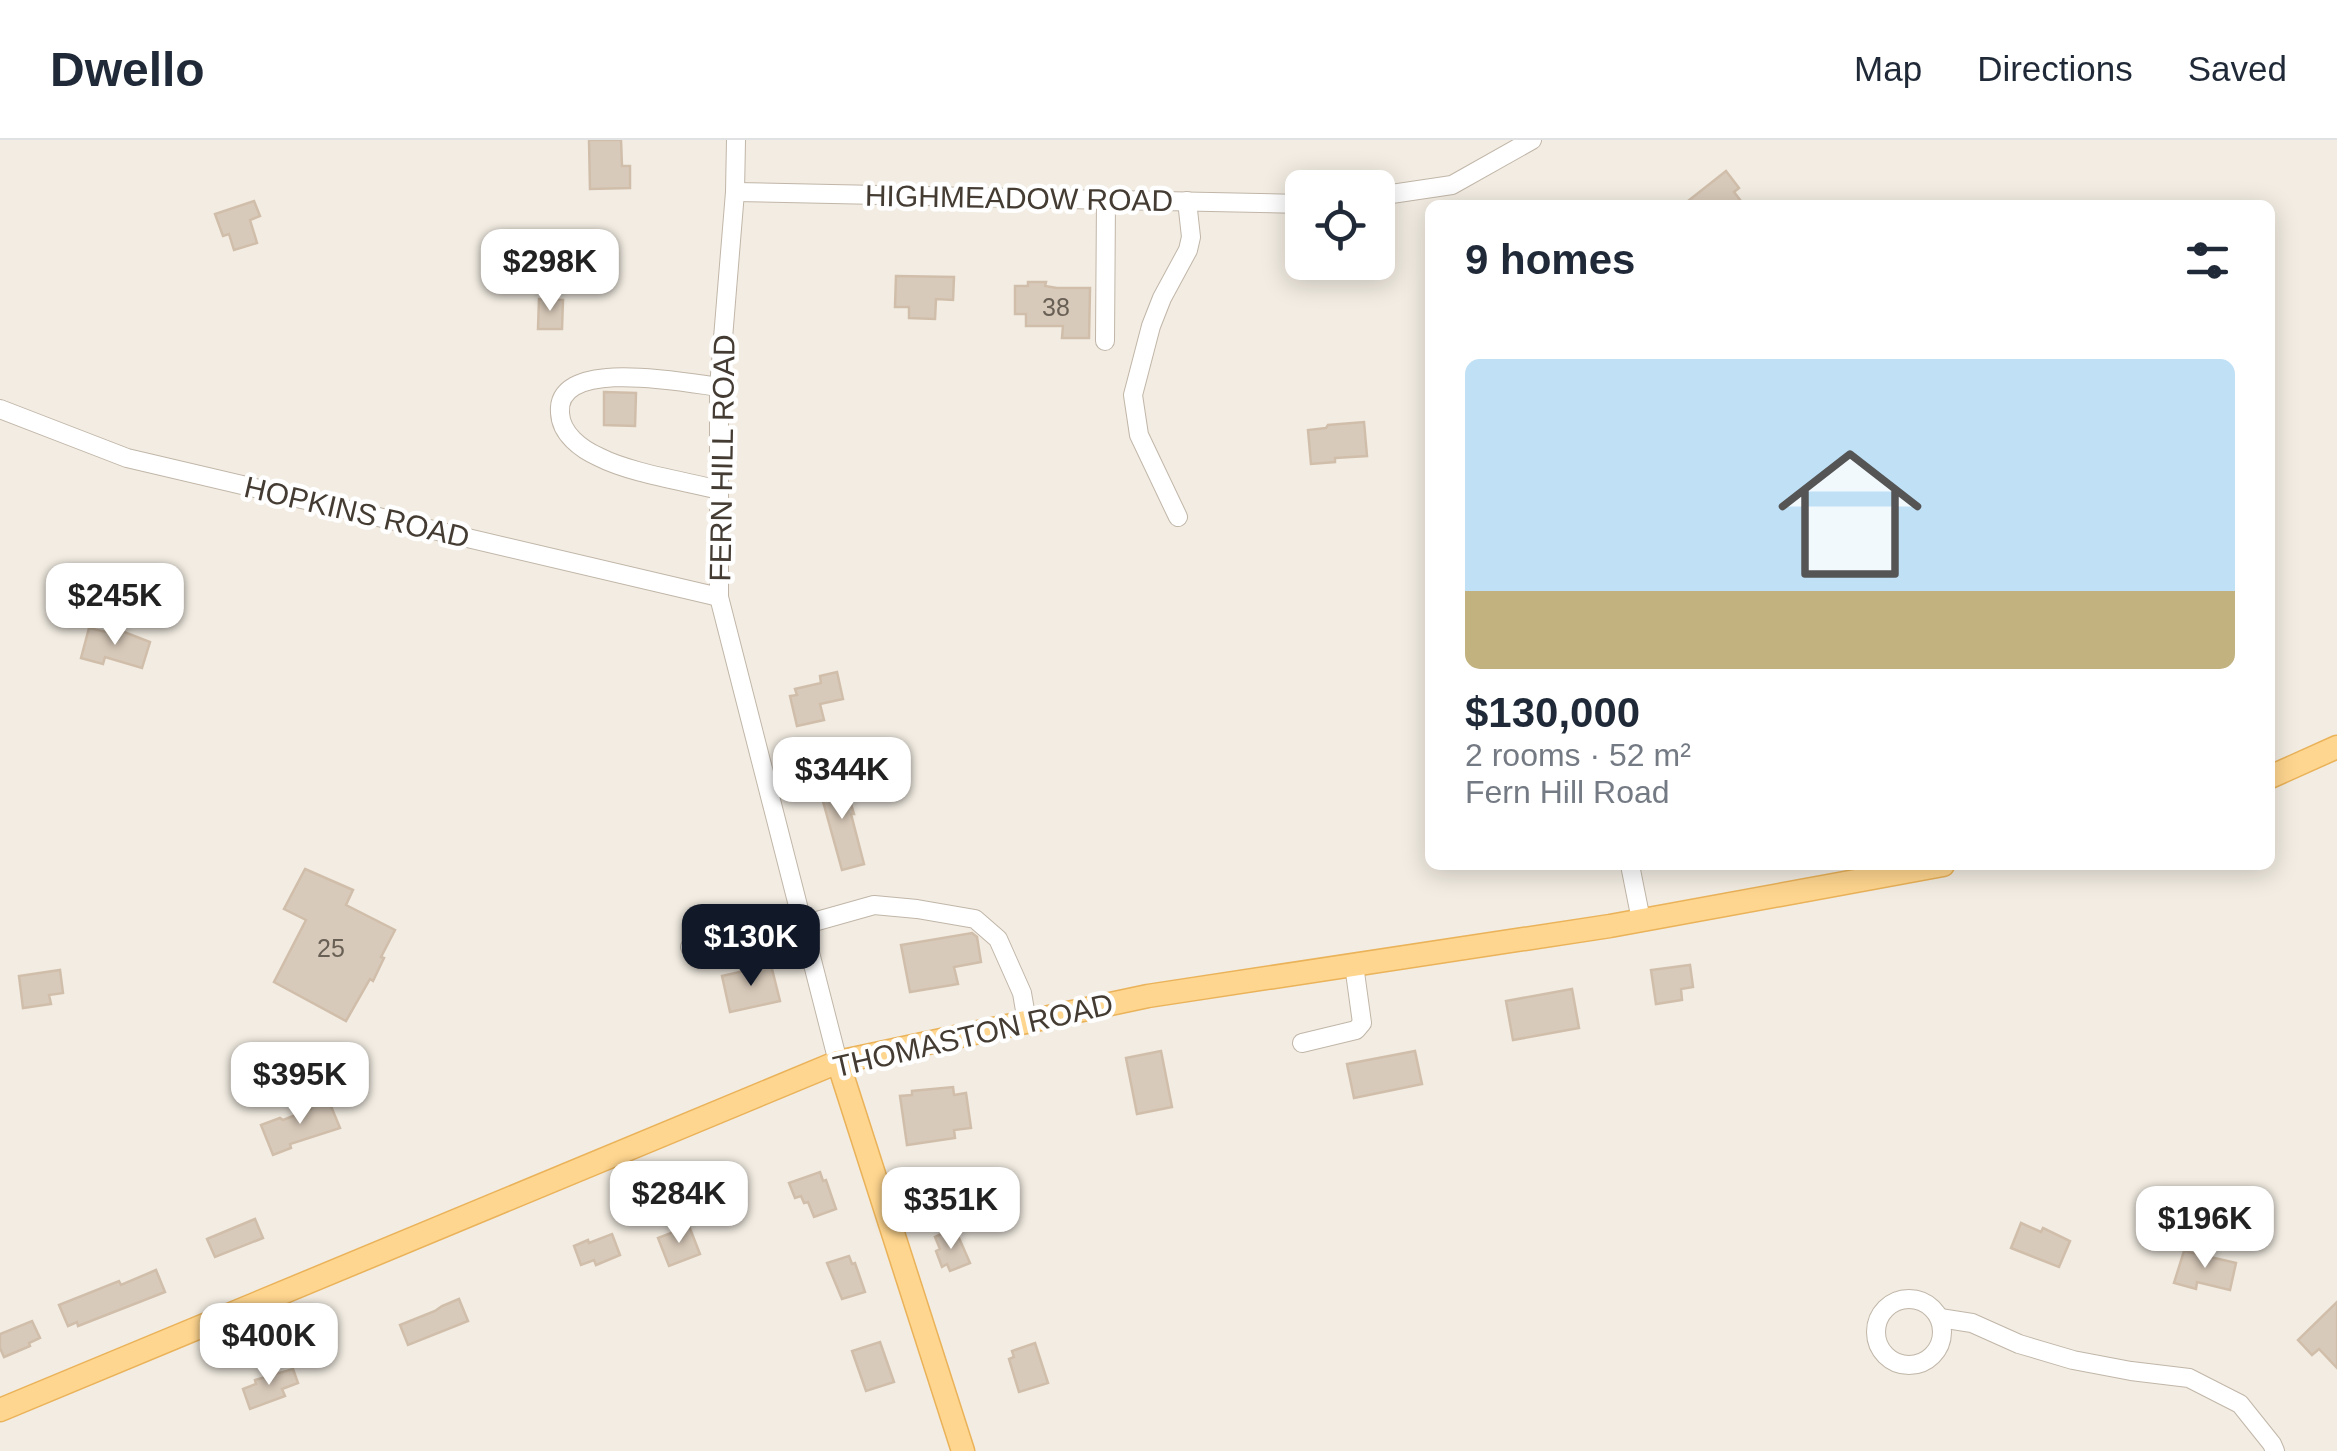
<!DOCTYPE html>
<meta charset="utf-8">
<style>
body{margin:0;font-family:Arial,sans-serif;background:#f6f6f7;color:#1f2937;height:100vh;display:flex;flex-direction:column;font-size:38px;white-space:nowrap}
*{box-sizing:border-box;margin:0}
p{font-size:32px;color:#747a83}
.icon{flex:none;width:55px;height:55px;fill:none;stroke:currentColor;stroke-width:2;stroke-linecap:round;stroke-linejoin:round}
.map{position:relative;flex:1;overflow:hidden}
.panel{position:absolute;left:1425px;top:60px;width:850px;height:670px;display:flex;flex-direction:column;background:#fff;border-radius:15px;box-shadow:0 5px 25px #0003}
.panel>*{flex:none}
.controls{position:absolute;left:1285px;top:30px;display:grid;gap:20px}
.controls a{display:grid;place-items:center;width:110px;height:110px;border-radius:15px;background:#fff;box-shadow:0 5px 25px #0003;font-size:50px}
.price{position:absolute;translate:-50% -85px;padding:0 22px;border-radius:20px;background:#fff;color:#222;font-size:32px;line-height:65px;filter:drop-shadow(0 2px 5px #0008)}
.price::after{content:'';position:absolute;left:50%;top:60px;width:30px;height:22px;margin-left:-15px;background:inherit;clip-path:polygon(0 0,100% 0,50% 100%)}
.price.active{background:#111827;color:#fff}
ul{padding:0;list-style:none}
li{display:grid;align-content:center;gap:20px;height:530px;padding:0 40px}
li span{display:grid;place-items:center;height:310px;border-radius:15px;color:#555}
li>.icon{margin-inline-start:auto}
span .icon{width:180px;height:180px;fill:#fffc;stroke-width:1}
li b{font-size:42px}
h2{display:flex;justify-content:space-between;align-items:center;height:120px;padding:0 40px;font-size:42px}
header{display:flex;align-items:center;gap:60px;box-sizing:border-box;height:140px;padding:0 50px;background:#fff;border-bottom:2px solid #e0e1e3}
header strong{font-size:48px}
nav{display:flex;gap:55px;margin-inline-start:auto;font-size:35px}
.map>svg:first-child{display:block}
.building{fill:#d8caba;stroke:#d0beaa;stroke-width:2.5}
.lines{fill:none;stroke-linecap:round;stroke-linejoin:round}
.minor-casing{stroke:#c1b6a8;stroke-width:20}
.major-casing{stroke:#eab259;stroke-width:25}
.minor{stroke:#fff;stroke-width:18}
.major{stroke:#ffd68f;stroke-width:22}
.labels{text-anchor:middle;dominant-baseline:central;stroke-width:9;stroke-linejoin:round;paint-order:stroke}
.number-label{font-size:25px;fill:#696055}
.street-label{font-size:30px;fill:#443c33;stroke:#fff}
</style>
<header>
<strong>Dwello</strong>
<nav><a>Map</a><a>Directions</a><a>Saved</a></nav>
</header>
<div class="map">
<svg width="2337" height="1311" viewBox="0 0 2337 1311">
<rect width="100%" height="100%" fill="#f2ece2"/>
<g class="building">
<polygon points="589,0 621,0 622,26 630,26 630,48 590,49"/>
<polygon points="1726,31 1739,48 1734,52 1744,65 1683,65"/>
<polygon points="254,61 260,76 250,80 257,103 234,110 229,94 223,96 215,74"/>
<polygon points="896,136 954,137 953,160 936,159 935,179 909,178 909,167 895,167"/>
<polygon points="1028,142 1046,142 1045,146 1057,148 1090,148 1089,198 1062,198 1063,186 1026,186 1026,174 1015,174 1015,146 1028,146"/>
<polygon points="539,159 563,160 562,189 538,189"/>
<polygon points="604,252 636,253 635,286 604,285"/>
<polygon points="1364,282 1367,316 1335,318 1335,322 1311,324 1308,290 1326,288 1328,285"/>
<polygon points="89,488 106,492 109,490 121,494 124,492 150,502 142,528 105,517 103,524 81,518"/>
<polygon points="837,532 843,559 820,564 824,580 797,586 790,556 797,555 795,549 821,543 820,536"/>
<polygon points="850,639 854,655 849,657 854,674 851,674 864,724 842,730 819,647"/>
<polygon points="305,729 353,750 346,765 395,790 381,817 384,818 373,841 370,839 346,881 274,842 306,780 284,769"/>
<polygon points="972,793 977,797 981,822 954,827 958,844 910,852 901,805"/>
<polygon points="771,825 780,861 730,872 722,836"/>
<polygon points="1690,825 1693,847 1681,849 1682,860 1656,864 1651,830"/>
<polygon points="60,830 63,853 49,855 51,864 23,868 19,836"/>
<polygon points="1572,849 1579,888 1513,900 1506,861"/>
<polygon points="1161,911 1172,967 1137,974 1126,918"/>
<polygon points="1415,911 1422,944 1354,958 1347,924"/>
<polygon points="953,947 954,955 966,953 971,988 954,990 955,998 907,1005 900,956 912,955 912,951"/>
<polygon points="328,959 340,988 290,1004 291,1008 273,1015 261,985 280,978 283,980 311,969 310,966"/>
<polygon points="820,1032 823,1041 826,1040 836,1069 814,1077 808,1062 804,1063 801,1056 795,1058 789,1043"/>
<polygon points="255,1079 263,1098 215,1117 207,1099"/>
<polygon points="2021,1083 2041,1092 2043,1088 2070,1101 2059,1127 2011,1108"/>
<polygon points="689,1086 700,1114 669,1126 658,1098"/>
<polygon points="948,1091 952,1101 959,1098 970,1123 950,1131 947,1124 942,1127 936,1111 940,1109 935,1097"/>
<polygon points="612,1094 620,1115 596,1125 594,1120 581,1125 574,1106 588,1100 589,1103"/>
<polygon points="2184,1111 2236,1123 2230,1150 2197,1142 2196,1149 2174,1143"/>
<polygon points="849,1116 852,1124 855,1123 865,1152 842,1159 827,1123"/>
<polygon points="156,1130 165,1152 78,1186 77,1182 68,1186 59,1165 119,1141 121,1145"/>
<polygon points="459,1159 468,1181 408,1205 400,1185 435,1171 442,1166"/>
<polygon points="2337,1162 2337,1228 2319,1209 2312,1215 2298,1200"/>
<polygon points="32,1181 40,1198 29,1203 30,1206 4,1217 0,1208 0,1194"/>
<polygon points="880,1202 894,1242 866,1251 852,1211"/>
<polygon points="1035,1203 1048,1243 1019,1252 1009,1219 1014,1217 1012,1211"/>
<polygon points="293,1229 298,1243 282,1249 285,1256 250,1269 243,1249 256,1244 255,1240"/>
</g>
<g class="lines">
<g class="minor-casing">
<g id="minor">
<polyline points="736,0 735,52 719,247 719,457 838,922"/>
<polyline points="735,52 1302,64"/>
<polyline points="1378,56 1452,45 1532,0"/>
<polyline points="1105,201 1106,60"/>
<path d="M719,247c-32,-4 -164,-31 -159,26 1,21 21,36 39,44 31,16 85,24 120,33"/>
<polyline points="0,269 127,318 719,457"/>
<polyline points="1178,377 1139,295 1133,255 1151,186 1162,158 1188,110 1191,97 1187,61"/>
<polyline points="1630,725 1641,780"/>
<polyline points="690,807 803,785 874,765 917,769 975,779 998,799 1022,853 1027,882"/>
<polyline points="1302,903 1356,890 1362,883 1354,825"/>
<circle cx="1909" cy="1192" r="33"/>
<polyline points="1940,1178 1972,1183 2019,1204 2073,1220 2131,1231 2189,1238 2240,1264 2272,1304 2275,1311"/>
</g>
</g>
<g class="major-casing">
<g id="major">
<polyline points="2270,637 2337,607"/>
<polyline points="838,922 963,1311"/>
<polyline points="0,1270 838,922 1148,856 1610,786 1943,725"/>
</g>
</g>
<use href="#minor" class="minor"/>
<use href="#major" class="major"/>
</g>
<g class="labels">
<g class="number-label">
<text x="1056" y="167">38</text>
<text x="331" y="808">25</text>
</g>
<g class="street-label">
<text transform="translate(1019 58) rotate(1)">HIGHMEADOW ROAD</text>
<text transform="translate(722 318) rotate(-89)">FERN HILL ROAD</text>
<text transform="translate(357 372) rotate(13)">HOPKINS ROAD</text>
<text transform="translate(973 895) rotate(-13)">THOMASTON ROAD</text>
</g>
</g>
</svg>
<div class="controls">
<a><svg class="icon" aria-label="locate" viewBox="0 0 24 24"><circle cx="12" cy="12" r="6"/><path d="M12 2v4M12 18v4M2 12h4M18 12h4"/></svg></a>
</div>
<b class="price" style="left:550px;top:174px">$298K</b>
<b class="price" style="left:115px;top:508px">$245K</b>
<b class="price" style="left:842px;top:682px">$344K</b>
<b class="price active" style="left:751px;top:849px">$130K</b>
<b class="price" style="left:300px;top:987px">$395K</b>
<b class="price" style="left:679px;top:1106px">$284K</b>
<b class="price" style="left:951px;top:1112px">$351K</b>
<b class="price" style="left:2205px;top:1131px">$196K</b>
<b class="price" style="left:269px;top:1248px">$400K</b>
<section class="panel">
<h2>9 homes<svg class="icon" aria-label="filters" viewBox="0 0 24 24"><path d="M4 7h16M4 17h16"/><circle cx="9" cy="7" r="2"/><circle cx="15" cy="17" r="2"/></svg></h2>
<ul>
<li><span style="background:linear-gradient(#bfe0f5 75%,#c2b280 0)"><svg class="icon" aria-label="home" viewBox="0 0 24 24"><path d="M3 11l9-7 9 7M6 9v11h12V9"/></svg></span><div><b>$130,000</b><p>2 rooms · 52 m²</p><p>Fern Hill Road</p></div></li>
</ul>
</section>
</div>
